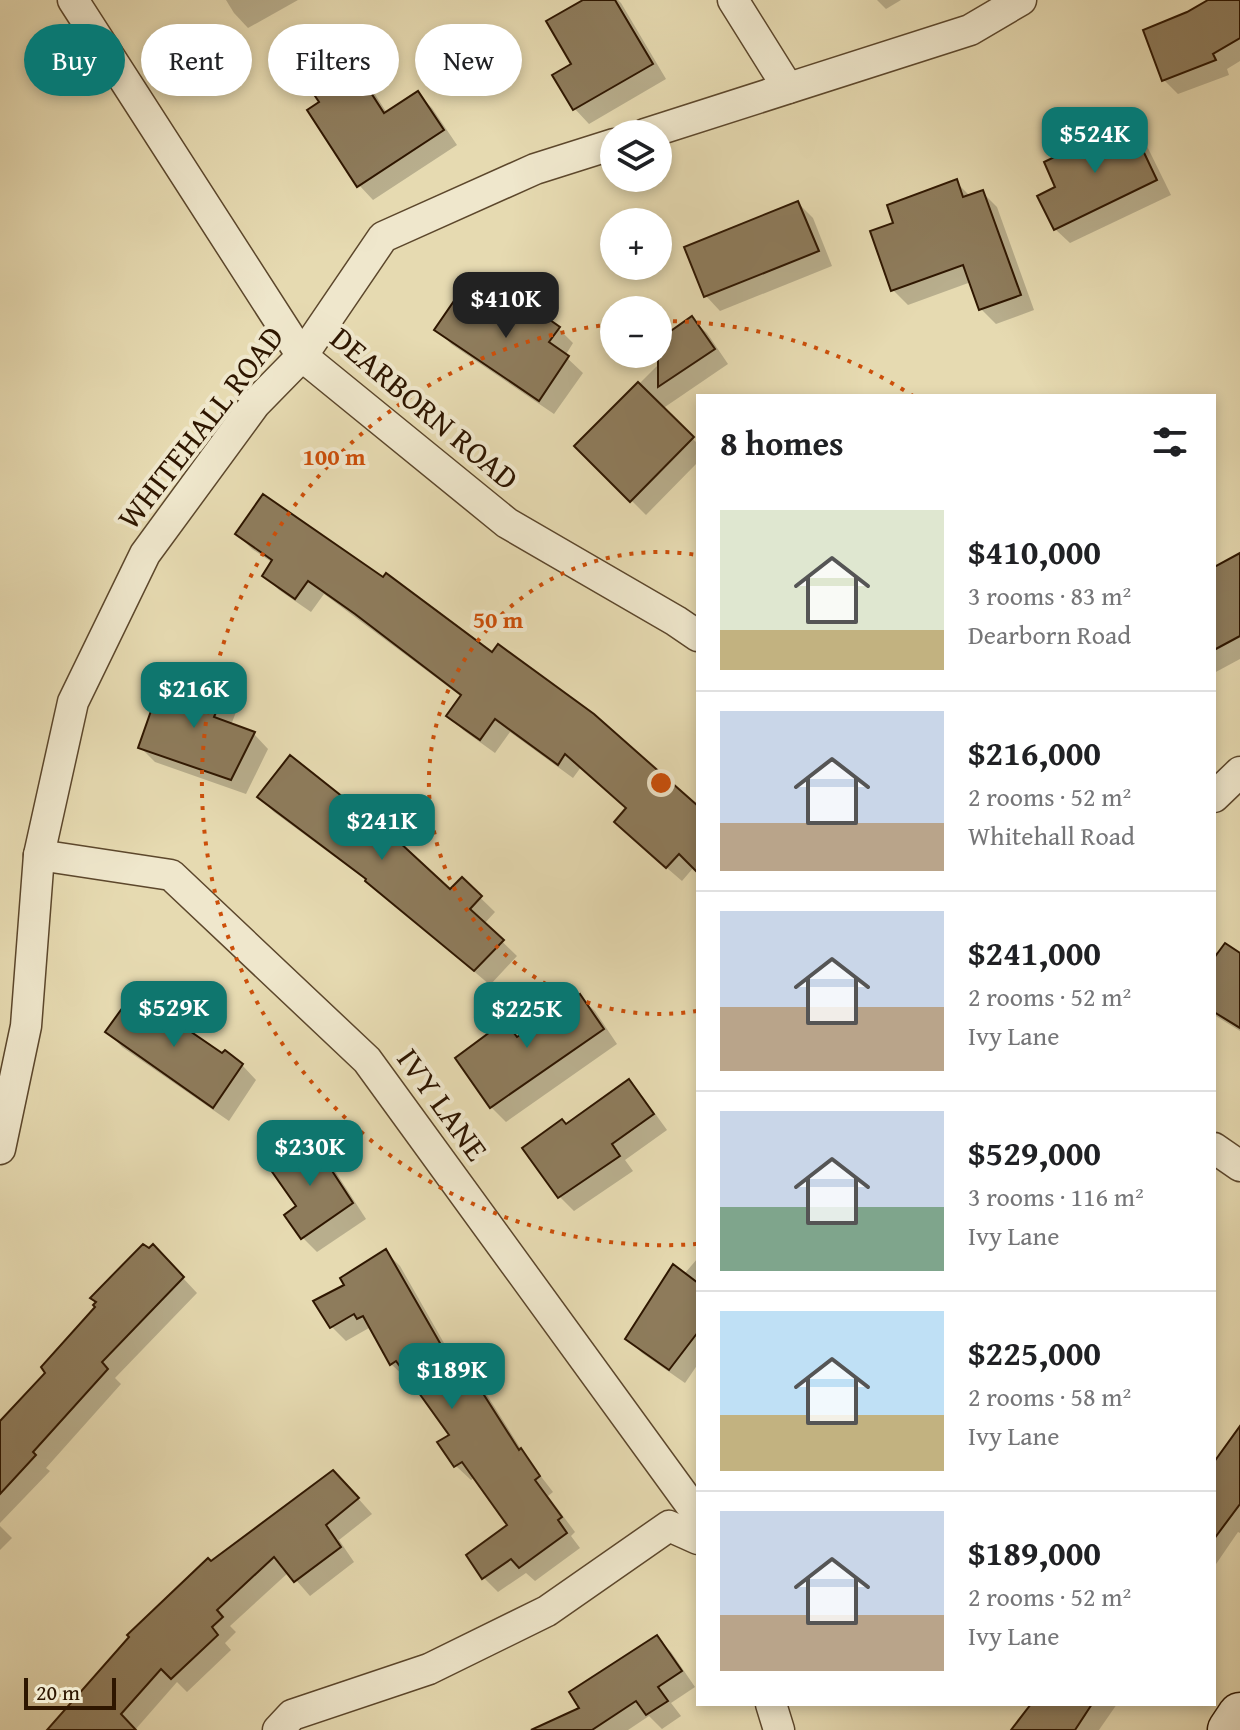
<!DOCTYPE html>
<meta charset="utf-8">
<style>
body{margin:0;font-family:"Gentium Book Plus",serif;background:#f6f6f6;color:#202124;height:100vh;display:flex;flex-direction:column;font-size:30px;white-space:nowrap}
*{box-sizing:border-box;margin:0}
p{font-size:26px;color:#757577}
.icon{flex:none;width:44px;height:44px;fill:none;stroke:currentColor;stroke-width:2;stroke-linecap:round;stroke-linejoin:round}
.map{position:relative;flex:1;overflow:hidden}
.panel{position:absolute;left:696px;top:394px;width:520px;height:1312px;display:flex;flex-direction:column;background:#fff;border-radius:0px;box-shadow:0 4px 12px #0003}
.panel>*{flex:none}
.top-card{position:absolute;left:24px;top:24px;width:552px;height:72px;display:flex;gap:16px}
.controls{position:absolute;left:600px;top:120px;display:grid;gap:16px}
.controls a{display:grid;place-items:center;width:72px;height:72px;border-radius:50%;background:#fff;box-shadow:0 4px 12px #0003;font-size:40px}
.scale{position:absolute;left:24px;bottom:20px;width:92px;box-sizing:border-box;padding-left:8px;border:4px solid #2e1600;border-top:0;font-size:22px;line-height:28px;white-space:nowrap;color:#2e1600;-webkit-text-stroke:6px #efe7cc;paint-order:stroke}
.price{position:absolute;translate:-50% -68px;padding:0 18px;border-radius:16px;background:#0f766e;color:#fff;font-size:26px;line-height:52px;filter:drop-shadow(0 2px 4px #0008)}
.price::after{content:'';position:absolute;left:50%;top:48px;width:24px;height:18px;margin-left:-12px;background:inherit;clip-path:polygon(0 0,100% 0,50% 100%)}
.price.selected{background:#222;color:#fff}
ul{padding:0;list-style:none}
li{display:flex;align-items:center;gap:24px;height:200px;padding:0 24px}
li+li{border-top:2px solid #e0e0e0}
li span{display:grid;place-items:center;flex:none;width:224px;height:160px;border-radius:0px;color:#555}
li>.icon{margin-inline-start:auto}
span .icon{width:96px;height:96px;fill:#fffc;stroke-width:1}
li b{font-size:34px}
h2{display:flex;justify-content:space-between;align-items:center;height:96px;padding:0 24px;font-size:34px}
.tag{padding:0 28px;border-radius:36px;background:#fff;box-shadow:0 4px 12px #0003;font-size:28px;line-height:72px}
.tag.selected{background:#0f766e;color:#fff}
.map>svg:first-child{display:block}
.shadow{fill:#0003}
.building{fill:#8e7c5c;stroke:#2e1600;stroke-width:2}
.lines{fill:none;stroke-linecap:round;stroke-linejoin:round}
.minor-casing{stroke:#5c472c;stroke-width:33}
.secondary-casing{stroke:#2e1600;stroke-width:47}
.minor{stroke:#efe7cc;stroke-width:30}
.secondary{stroke:#efe7cc;stroke-width:44}
.ring{fill:none;stroke:#cc4f0a;stroke-width:4;stroke-dasharray:4 8}
.labels{text-anchor:middle;dominant-baseline:central;stroke-width:8;stroke-linejoin:round;paint-order:stroke}
.street-label{font-size:32px;fill:#2e1600;stroke:#efe7cc}
.centre{fill:#cc4f0a;stroke:#efe7cc;stroke-width:4}
.ring-label{font-size:24px;text-anchor:middle;font-weight:bold;fill:#cc4f0a;stroke:#efe7cc;stroke-width:8;stroke-linejoin:round;paint-order:stroke}
</style>
<div class="map">
<svg width="1240" height="1730" viewBox="0 0 1240 1730">
<rect width="100%" height="100%" fill="#e6dab1"/>
<filter id="stains"><feTurbulence type="fractalNoise" baseFrequency=".0025" numOctaves="4"/><feColorMatrix values="0 0 0 0 .2 0 0 0 0 .09 0 0 0 0 .02 0 0 0 .5 -.17"/></filter>
<radialGradient id="worn" r=".72"><stop offset=".6" stop-color="#630" stop-opacity="0"/><stop offset="1" stop-color="#630" stop-opacity=".3"/></radialGradient>
<g class="shadow">
<polygon points="226,0 298,0 248,28 234,13"/>
<polygon points="587,0 618,0 621,3 666,79 589,124 575,109 555,76 574,65"/>
<polygon points="877,0 901,0 886,9"/>
<polygon points="1212,0 1240,0 1240,61 1227,69 1229,75 1178,94 1164,80 1188,14"/>
<polygon points="345,57 360,71 387,113 417,93 432,108 457,145 373,200 359,185 322,103"/>
<polygon points="1128,124 1143,138 1171,195 1070,243 1055,229"/>
<polygon points="956,182 971,197 982,192 997,207 1034,310 996,324 981,309 971,282 908,305 893,290 896,224"/>
<polygon points="798,203 813,218 832,266 720,311 706,296"/>
<polygon points="517,300 559,329 573,343 565,356 583,373 554,414 451,344 437,329 507,316"/>
<polygon points="692,319 707,333 728,364 662,409 698,444 698,462 646,515 577,446 667,356 658,342"/>
<polygon points="237,534 698,809 698,870 694,867 682,881 631,837 628,809 581,767 573,778 510,732 495,753 463,730 449,715 462,697 324,594 311,612 279,590 264,575 273,563 252,549"/>
<polygon points="1240,555 1240,659 1214,673 1214,569"/>
<polygon points="222,698 236,712 231,725 254,734 268,749 246,794 155,762 140,747"/>
<polygon points="259,797 450,892 462,880 495,912 484,924 517,956 490,985 370,883 274,812"/>
<polygon points="1214,951 1219,954 1240,955 1240,1031 1214,1015"/>
<polygon points="580,997 595,1011 617,1044 506,1122 491,1107 458,1059 505,1024 519,1038"/>
<polygon points="162,1010 177,1025 242,1065 256,1080 229,1121 122,1047 108,1032"/>
<polygon points="628,1082 643,1097 667,1130 625,1160 633,1171 574,1211 560,1197 566,1126"/>
<polygon points="310,1140 324,1154 366,1219 317,1252 303,1238"/>
<polygon points="385,1251 400,1266 452,1357 456,1354 470,1368 526,1457 553,1492 548,1496 575,1532 571,1536 580,1548 535,1581 526,1573 498,1592 484,1578 510,1525 475,1477 471,1480 456,1466 440,1442 452,1435 409,1376 406,1378 391,1364 374,1333 369,1328 346,1341 332,1327 347,1285"/>
<polygon points="698,1258 698,1364 685,1383 642,1353 628,1339"/>
<polygon points="168,1262 197,1293 115,1378 121,1384 46,1468 50,1471 0,1523 0,1423"/>
<polygon points="1240,1436 1240,1533 1238,1532 1214,1567 1214,1465"/>
<polygon points="348,1487 372,1514 339,1540 354,1562 310,1596 289,1572 230,1626 236,1632 225,1643 231,1650 187,1692 177,1682 135,1730 50,1730 211,1564"/>
<polygon points="0,1526 12,1538 0,1550"/>
<polygon points="657,1638 671,1652 695,1687 671,1703 681,1716 662,1729 649,1716 628,1730 536,1730 582,1709"/>
<polygon points="1034,1704 1117,1704 1099,1730 1014,1730"/>
</g>
<g class="building">
<polygon points="583,0 615,0 653,64 573,110 552,75 571,64 546,21"/>
<polygon points="1208,0 1240,0 1240,38 1213,54 1216,60 1162,81 1143,30 1187,12"/>
<polygon points="346,54 384,113 418,91 444,130 357,187 307,110 319,102 305,81"/>
<polygon points="1129,121 1157,180 1054,230 1037,196 1055,187 1044,162"/>
<polygon points="957,179 963,197 983,190 1021,295 979,310 963,265 891,291 870,231 893,223 887,205"/>
<polygon points="798,201 819,251 704,297 684,247"/>
<polygon points="465,285 506,313 517,297 560,327 549,342 569,356 539,401 434,330"/>
<polygon points="692,316 715,349 658,387 658,340"/>
<polygon points="638,382 694,437 630,502 574,446"/>
<polygon points="263,494 383,577 386,573 492,652 498,644 594,714 698,806 698,873 679,854 666,868 614,822 626,808 565,754 558,765 495,719 480,740 446,716 461,695 355,614 308,581 295,599 262,576 272,560 235,534"/>
<polygon points="1240,553 1240,636 1214,650 1214,567"/>
<polygon points="164,674 223,696 214,717 255,732 231,780 138,748"/>
<polygon points="290,755 397,840 450,889 462,877 482,896 470,909 504,940 474,971 365,881 366,879 257,797"/>
<polygon points="1225,943 1240,953 1240,1028 1214,1012 1214,958"/>
<polygon points="136,989 164,1008 162,1012 222,1053 225,1050 243,1064 213,1108 105,1032"/>
<polygon points="580,994 604,1029 490,1108 455,1058 505,1021 517,1037"/>
<polygon points="629,1079 654,1114 612,1144 620,1156 558,1198 522,1148 562,1119 566,1124"/>
<polygon points="310,1137 353,1203 301,1239 284,1215 296,1206 268,1166"/>
<polygon points="143,1244 149,1248 153,1244 184,1277 102,1362 108,1369 33,1452 36,1455 0,1494 0,1421 45,1373 41,1367 95,1307 93,1305 96,1302 90,1298"/>
<polygon points="386,1249 448,1357 456,1351 519,1450 521,1448 540,1476 535,1480 562,1517 558,1520 567,1533 519,1568 511,1559 482,1579 466,1555 507,1525 462,1462 454,1467 437,1442 449,1435 396,1361 390,1365 363,1316 357,1319 354,1314 330,1328 313,1301 344,1285 340,1278"/>
<polygon points="673,1264 698,1283 698,1332 669,1370 625,1339"/>
<polygon points="1240,1426 1240,1504 1214,1539 1214,1462"/>
<polygon points="333,1470 359,1498 326,1525 341,1547 294,1582 274,1557 217,1610 223,1617 212,1627 218,1635 171,1679 161,1669 121,1714 136,1730 47,1730 129,1637 127,1635 208,1558 211,1561"/>
<polygon points="657,1635 682,1671 658,1687 668,1701 646,1715 636,1701 592,1730 531,1730 579,1708 569,1692"/>
<polygon points="1031,1704 1092,1704 1075,1730 1011,1730"/>
</g>
<g class="lines">
<g class="minor-casing">
<g id="minor">
<polyline points="73,0 302,356 507,523 676,621 698,636"/>
<polyline points="733,0 788,88"/>
<polyline points="645,134 970,30 1021,0"/>
<polyline points="1214,797 1240,772"/>
<polyline points="39,855 171,875 367,1060 698,1515"/>
<polyline points="1214,1148 1240,1166"/>
<polyline points="0,1149 26,1026 39,855 73,702 145,554 255,404 302,356 383,237 535,169 614,144"/>
<polyline points="771,1704 779,1730"/>
<polyline points="278,1730 292,1715 429,1669 547,1611 669,1526 698,1539"/>
</g>
</g>
<g class="secondary-casing">
<polyline id="secondary" points="1230,1730 1240,1715"/>
</g>
<use href="#minor" class="minor"/>
<use href="#secondary" class="secondary"/>
</g>
<g class="ring">
<path d="M697 1011A231 231 0 1 1 697 555"/>
<path d="M697 1244A462 462 0 0 1 613 324M661 321A462 462 0 0 1 913 396"/>
</g>
<g class="labels">
<g class="street-label">
<text transform="translate(425 408) rotate(40)">DEARBORN ROAD</text>
<text transform="translate(200 427) rotate(-52)">WHITEHALL ROAD</text>
<text transform="translate(443 1104) rotate(54)">IVY LANE</text>
</g>
</g>
<circle cx="661" cy="783" r="12" class="centre"/>
<g class="ring-label">
<text x="334" y="465">100 m</text>
<text x="498" y="628">50 m</text>
</g>
<rect width="100%" height="100%" filter="url(#stains)"/>
<rect width="100%" height="100%" fill="url(#worn)"/>
</svg>
<div class="controls">
<a><svg class="icon" aria-label="layers" viewBox="0 0 24 24"><path d="M12 4l9 5-9 5-9-5zM3 14l9 5 9-5"/></svg></a>
<a>+</a>
<a>−</a>
</div>
<div class="scale">20 m</div>
<b class="price" style="left:1095px;top:175px">$524K</b>
<b class="price selected" style="left:506px;top:340px">$410K</b>
<b class="price" style="left:194px;top:730px">$216K</b>
<b class="price" style="left:382px;top:862px">$241K</b>
<b class="price" style="left:174px;top:1049px">$529K</b>
<b class="price" style="left:527px;top:1050px">$225K</b>
<b class="price" style="left:310px;top:1188px">$230K</b>
<b class="price" style="left:452px;top:1411px">$189K</b>
<div class="top-card">
<a class="tag selected">Buy</a>
<a class="tag">Rent</a>
<a class="tag">Filters</a>
<a class="tag">New</a>
</div>
<section class="panel">
<h2>8 homes<svg class="icon" aria-label="filters" viewBox="0 0 24 24"><path d="M4 7h16M4 17h16"/><circle cx="9" cy="7" r="2"/><circle cx="15" cy="17" r="2"/></svg></h2>
<ul>
<li><span style="background:linear-gradient(#dfe7d0 75%,#c2b280 0)"><svg class="icon" aria-label="home" viewBox="0 0 24 24"><path d="M3 11l9-7 9 7M6 9v11h12V9"/></svg></span><div><b>$410,000</b><p>3 rooms · 83 m²</p><p>Dearborn Road</p></div></li>
<li><span style="background:linear-gradient(#c9d6e8 70%,#b9a48a 0)"><svg class="icon" aria-label="home" viewBox="0 0 24 24"><path d="M3 11l9-7 9 7M6 9v11h12V9"/></svg></span><div><b>$216,000</b><p>2 rooms · 52 m²</p><p>Whitehall Road</p></div></li>
<li><span style="background:linear-gradient(#c9d6e8 60%,#b9a48a 0)"><svg class="icon" aria-label="home" viewBox="0 0 24 24"><path d="M3 11l9-7 9 7M6 9v11h12V9"/></svg></span><div><b>$241,000</b><p>2 rooms · 52 m²</p><p>Ivy Lane</p></div></li>
<li><span style="background:linear-gradient(#c9d6e8 60%,#7fa58c 0)"><svg class="icon" aria-label="home" viewBox="0 0 24 24"><path d="M3 11l9-7 9 7M6 9v11h12V9"/></svg></span><div><b>$529,000</b><p>3 rooms · 116 m²</p><p>Ivy Lane</p></div></li>
<li><span style="background:linear-gradient(#bfe0f5 65%,#c2b280 0)"><svg class="icon" aria-label="home" viewBox="0 0 24 24"><path d="M3 11l9-7 9 7M6 9v11h12V9"/></svg></span><div><b>$225,000</b><p>2 rooms · 58 m²</p><p>Ivy Lane</p></div></li>
<li><span style="background:linear-gradient(#c9d6e8 65%,#b9a48a 0)"><svg class="icon" aria-label="home" viewBox="0 0 24 24"><path d="M3 11l9-7 9 7M6 9v11h12V9"/></svg></span><div><b>$189,000</b><p>2 rooms · 52 m²</p><p>Ivy Lane</p></div></li>
</ul>
</section>
</div>
